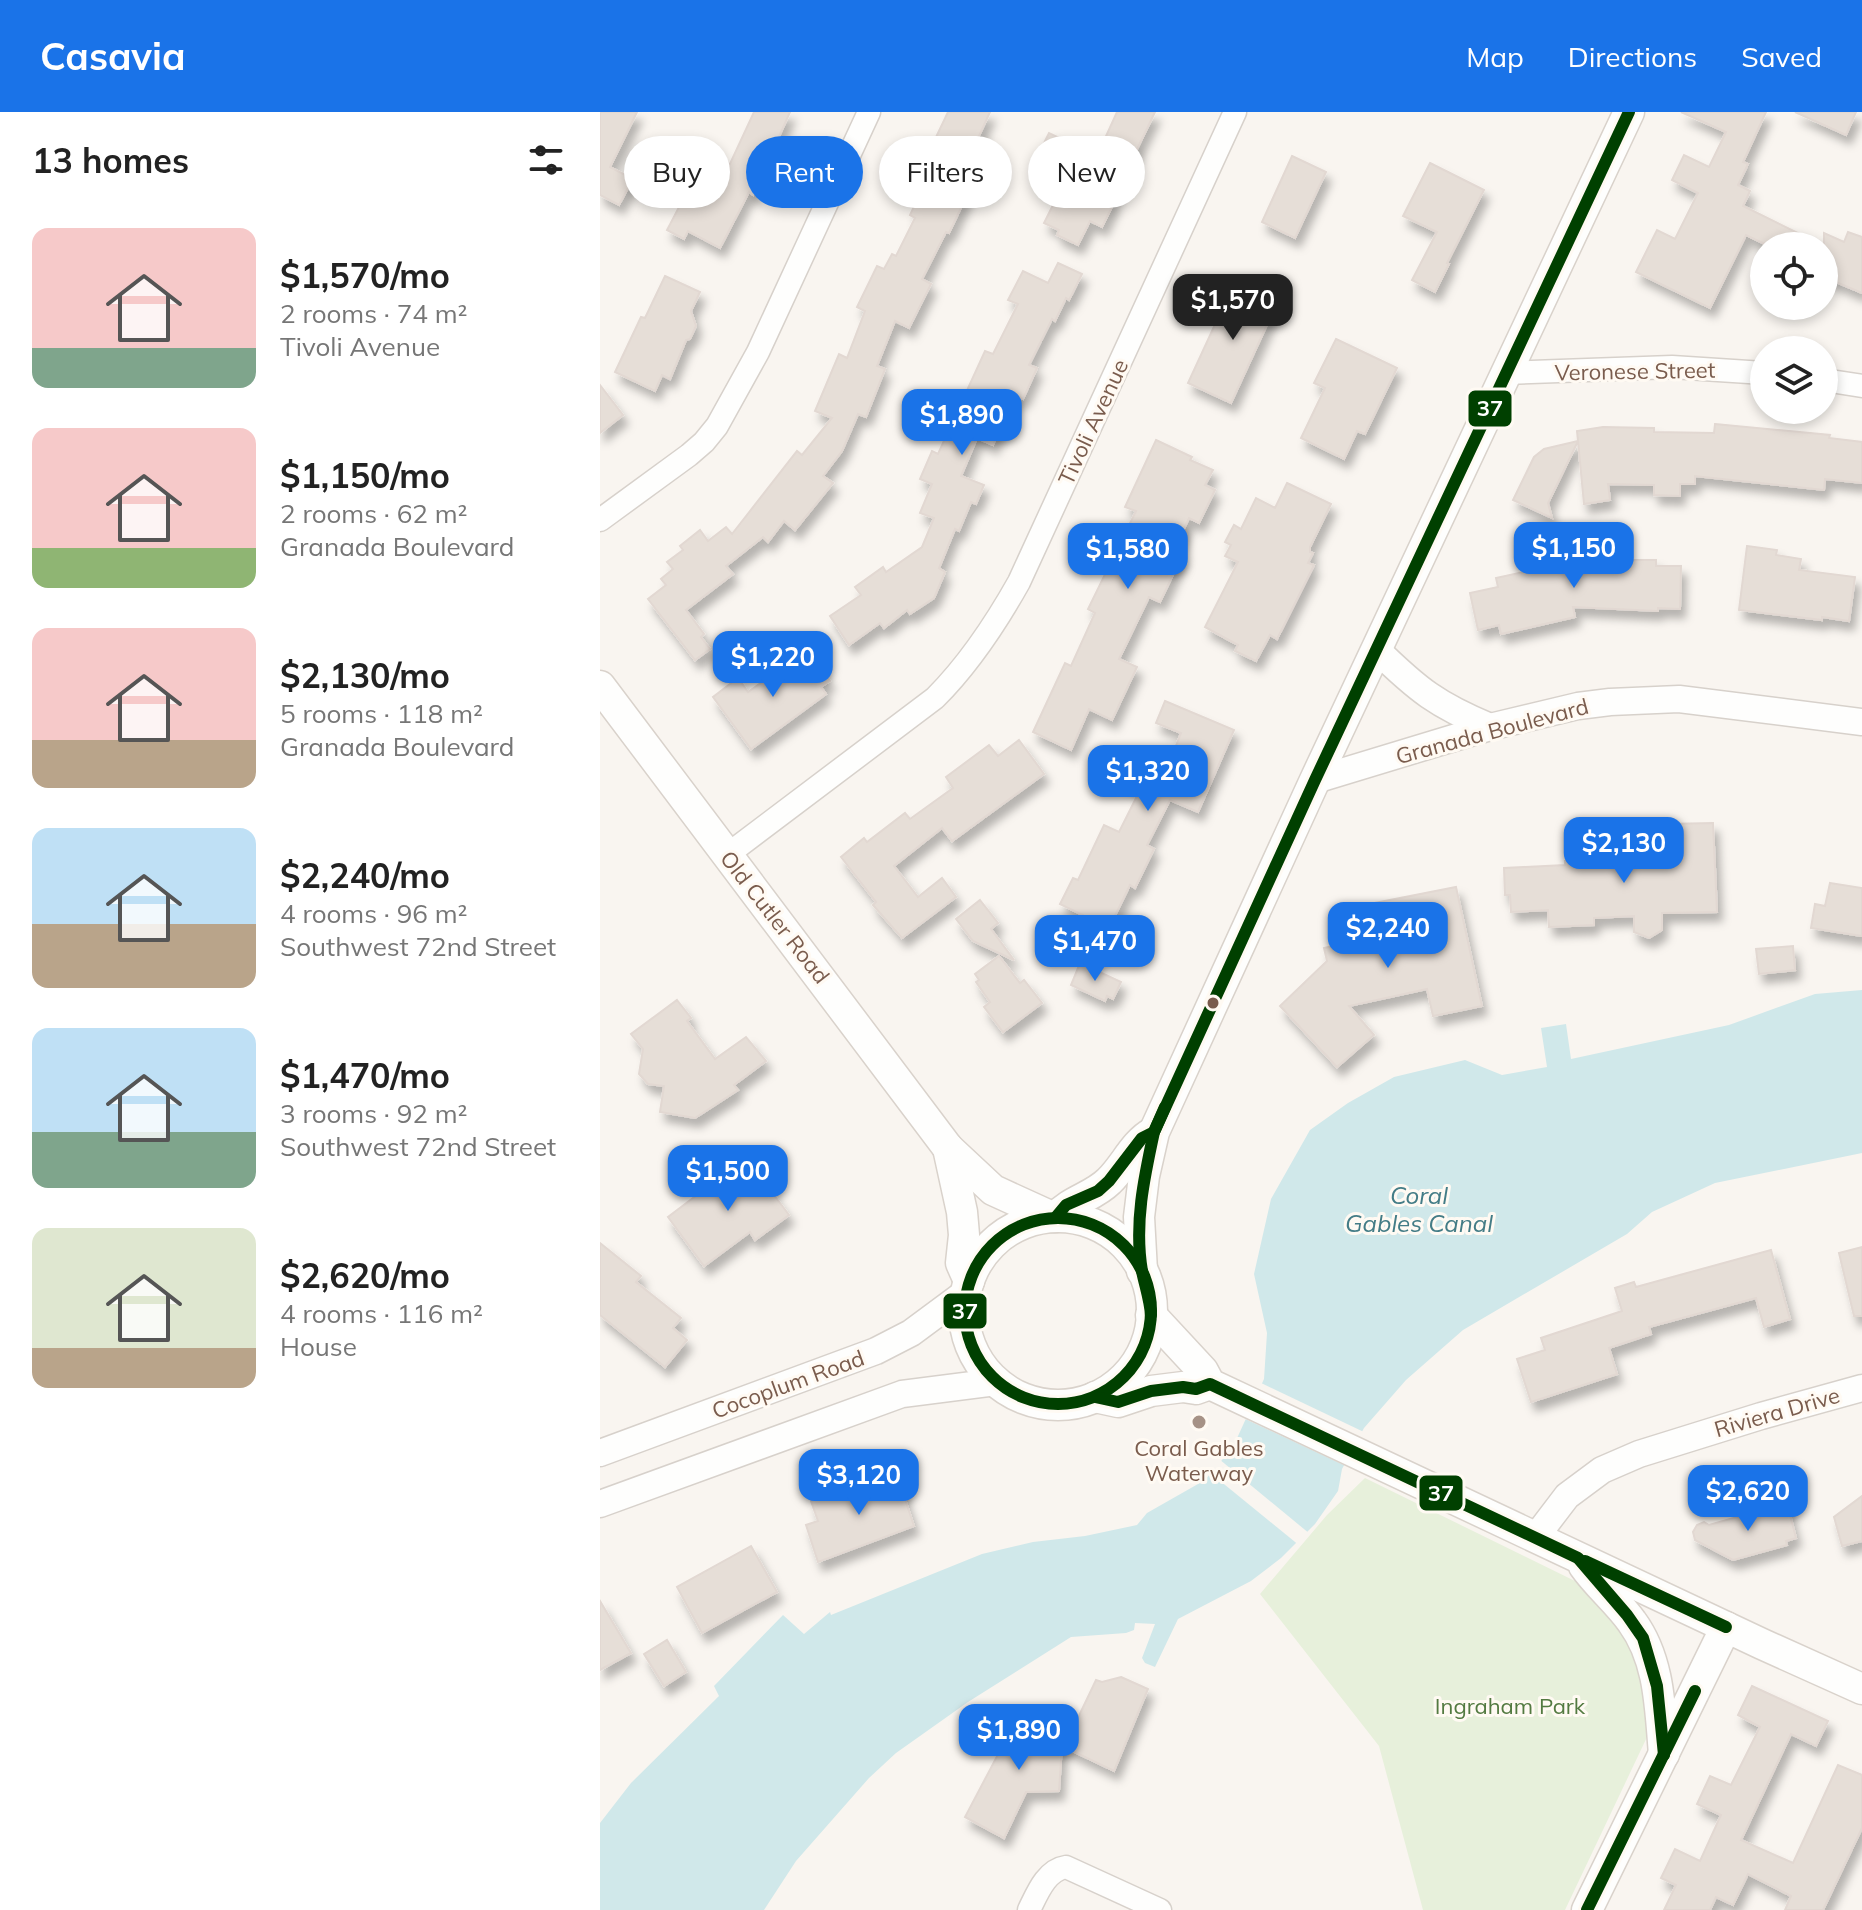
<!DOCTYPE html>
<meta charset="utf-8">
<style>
body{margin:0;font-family:Mulish,sans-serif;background:#f2f2f2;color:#222;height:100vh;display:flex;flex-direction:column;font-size:30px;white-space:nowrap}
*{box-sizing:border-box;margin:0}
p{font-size:26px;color:#767676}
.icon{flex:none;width:44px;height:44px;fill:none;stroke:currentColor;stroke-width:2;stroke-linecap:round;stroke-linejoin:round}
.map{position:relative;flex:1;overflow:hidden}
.drawer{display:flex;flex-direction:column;background:#fff;width:600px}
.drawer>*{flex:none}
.hud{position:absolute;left:24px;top:24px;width:760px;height:72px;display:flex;gap:16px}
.tools{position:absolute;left:1150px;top:120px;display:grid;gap:16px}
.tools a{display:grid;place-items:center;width:88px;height:88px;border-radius:50%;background:#fff;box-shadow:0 4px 12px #0003;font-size:40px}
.price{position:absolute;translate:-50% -68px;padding:0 18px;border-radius:16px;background:#1a73e8;color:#fff;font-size:26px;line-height:52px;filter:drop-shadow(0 2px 4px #0008)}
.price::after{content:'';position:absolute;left:50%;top:48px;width:24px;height:18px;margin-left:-12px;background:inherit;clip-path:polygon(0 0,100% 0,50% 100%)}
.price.current{background:#222;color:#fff}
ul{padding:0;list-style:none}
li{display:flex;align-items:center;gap:24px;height:200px;padding:0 32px}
li span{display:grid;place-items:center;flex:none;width:224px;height:160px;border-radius:16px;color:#555}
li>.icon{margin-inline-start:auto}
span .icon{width:96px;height:96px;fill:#fffc;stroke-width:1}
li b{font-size:34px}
h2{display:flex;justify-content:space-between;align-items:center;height:96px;padding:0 32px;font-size:34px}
.pill{padding:0 28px;border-radius:36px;background:#fff;box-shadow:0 4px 12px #0003;font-size:28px;line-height:72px}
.pill.current{background:#1a73e8;color:#fff}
header{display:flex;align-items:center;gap:48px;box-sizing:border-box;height:112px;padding:0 40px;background:#1a73e8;color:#fff}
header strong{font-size:38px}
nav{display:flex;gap:44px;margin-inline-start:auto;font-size:28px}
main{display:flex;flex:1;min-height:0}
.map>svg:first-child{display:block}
.green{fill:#e7f0db}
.water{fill:#d0e8ea}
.pier{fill:#f9f5f0}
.building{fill:#e6ded7;stroke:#e2d8d2;stroke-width:2;filter:url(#shadow)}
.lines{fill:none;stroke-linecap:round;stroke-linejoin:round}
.minor-casing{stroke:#d7d1cb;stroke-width:25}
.tertiary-casing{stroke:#d7d1cb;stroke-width:29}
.secondary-casing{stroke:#d9d2cb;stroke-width:33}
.minor{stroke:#fefefd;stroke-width:22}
.tertiary{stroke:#fefefd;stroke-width:26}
.secondary{stroke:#fefefd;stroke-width:30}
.bus-1-casing{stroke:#fffaf3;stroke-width:18}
.bus-1{stroke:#004000;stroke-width:12}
.bus-dot{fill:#7a5c4d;stroke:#fffaf3;stroke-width:3}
.poi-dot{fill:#a69286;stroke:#fffaf3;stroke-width:3}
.labels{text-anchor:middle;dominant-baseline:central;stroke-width:6;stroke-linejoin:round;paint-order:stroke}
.street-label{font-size:22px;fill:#7a5c4d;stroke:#fffaf3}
.poi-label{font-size:22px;fill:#7a5c4d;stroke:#fffaf3}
.park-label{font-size:22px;fill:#537a41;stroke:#fffaf3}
.water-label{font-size:24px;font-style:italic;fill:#437c86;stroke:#fffaf3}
.line-badge{stroke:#fffaf3;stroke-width:3}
.badge-label{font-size:22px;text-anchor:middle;font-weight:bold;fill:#fff}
</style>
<header>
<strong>Casavia</strong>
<nav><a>Map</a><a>Directions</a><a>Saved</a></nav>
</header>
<main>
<section class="drawer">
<h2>13 homes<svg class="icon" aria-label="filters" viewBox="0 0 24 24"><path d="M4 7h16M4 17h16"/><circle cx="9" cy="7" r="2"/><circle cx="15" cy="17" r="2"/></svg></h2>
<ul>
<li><span style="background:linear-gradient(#f6c9c9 75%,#7fa58c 0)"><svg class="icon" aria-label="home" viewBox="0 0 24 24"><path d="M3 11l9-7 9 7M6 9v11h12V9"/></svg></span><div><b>$1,570/mo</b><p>2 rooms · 74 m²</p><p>Tivoli Avenue</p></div></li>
<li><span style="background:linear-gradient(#f6c9c9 75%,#8fb573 0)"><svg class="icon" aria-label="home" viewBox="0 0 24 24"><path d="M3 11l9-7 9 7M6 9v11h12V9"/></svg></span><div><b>$1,150/mo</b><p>2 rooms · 62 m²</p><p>Granada Boulevard</p></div></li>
<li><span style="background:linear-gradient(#f6c9c9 70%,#b9a48a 0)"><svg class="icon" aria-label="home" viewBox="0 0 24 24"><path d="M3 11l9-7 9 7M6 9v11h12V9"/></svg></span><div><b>$2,130/mo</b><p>5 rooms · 118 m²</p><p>Granada Boulevard</p></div></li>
<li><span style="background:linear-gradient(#bfe0f5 60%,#b9a48a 0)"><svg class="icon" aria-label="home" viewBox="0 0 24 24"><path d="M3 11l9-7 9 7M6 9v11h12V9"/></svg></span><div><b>$2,240/mo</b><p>4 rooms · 96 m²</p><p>Southwest 72nd Street</p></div></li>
<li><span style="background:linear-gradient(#bfe0f5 65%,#7fa58c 0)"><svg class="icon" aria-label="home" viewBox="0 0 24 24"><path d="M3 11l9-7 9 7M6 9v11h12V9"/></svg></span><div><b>$1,470/mo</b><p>3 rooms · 92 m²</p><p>Southwest 72nd Street</p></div></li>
<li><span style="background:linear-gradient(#dfe7d0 75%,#b9a48a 0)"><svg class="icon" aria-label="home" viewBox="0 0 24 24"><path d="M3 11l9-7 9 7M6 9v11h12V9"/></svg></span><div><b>$2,620/mo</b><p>4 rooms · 116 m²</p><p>House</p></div></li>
</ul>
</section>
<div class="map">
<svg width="1262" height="1798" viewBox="0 0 1262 1798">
<defs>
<filter id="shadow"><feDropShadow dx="5" dy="9" stdDeviation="4" flood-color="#0004"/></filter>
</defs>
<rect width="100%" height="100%" fill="#f9f5f0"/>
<polygon class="green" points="765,1366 977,1470 1009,1496 1042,1545 1048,1623 965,1798 823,1798 779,1634 660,1482 727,1403"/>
<polygon class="water" points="1262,878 1262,1041 1115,1071 1052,1100 1027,1122 863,1218 806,1268 764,1316 742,1357 738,1379 715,1412 681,1446 651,1469 578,1507 555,1555 545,1551 542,1546 555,1512 535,1511 534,1518 526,1521 471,1525 368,1590 296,1641 269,1666 196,1749 164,1798 0,1798 0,1711 31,1671 119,1584 114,1574 183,1503 204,1522 230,1500 231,1503 382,1442 433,1430 485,1424 537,1413 547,1401 605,1368 633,1335 664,1267 667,1221 654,1162 671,1087 710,1018 748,991 794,965 865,948 902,963 947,955 941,916 966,912 971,947 1129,913 1215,882"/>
<g class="pier">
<polygon points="659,1270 766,1321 748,1355 643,1306"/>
<polygon points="619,1347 710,1422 700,1434 608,1359"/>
</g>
<g class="building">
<polygon points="0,0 37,0 10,55 33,67 19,93 0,83"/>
<polygon points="154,0 190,0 153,83 149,80 120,136 88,119 84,127 67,118 98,59 114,68 123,51 129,54"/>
<polygon points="348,0 390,0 366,52 379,58 349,121 346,120 322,167 331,172 309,216 295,209 277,254 285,257 266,305 258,302 242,339 223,364 233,371 195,418 184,409 168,430 163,425 126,454 133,462 86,498 104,522 101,525 110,537 95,548 48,487 66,473 61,467 73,457 67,450 83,438 80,434 100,418 108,429 126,415 132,422 197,339 202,343 232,306 215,299 239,242 247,246 265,199 257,195 277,154 284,157 292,142 296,144 315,106 310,103 326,69 317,65"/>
<polygon points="517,0 555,0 512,89 514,91 502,115 490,109 478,133 457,123 459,118 444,111 469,61 437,45 449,21 497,44"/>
<polygon points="1081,0 1166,0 1143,50 1148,52 1138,73 1150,79 1143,94 1224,134 1224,121 1244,130 1248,120 1262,125 1262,181 1224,165 1224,134 1169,134 1146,123 1110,196 1036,160 1057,118 1075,127 1098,81 1072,68 1084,43 1109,55 1126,20"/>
<polygon points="1195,0 1256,0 1246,23"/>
<polygon points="692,44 726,60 695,126 662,110"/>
<polygon points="830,51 884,78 847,151 849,152 835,180 812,168 837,120 803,104"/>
<polygon points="458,151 482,162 469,188 466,186 455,209 452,207 429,253 437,256 423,287 415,283 393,333 377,326 361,364 384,373 376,392 371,390 359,419 355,417 339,456 345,460 334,486 310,502 307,498 284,516 280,511 249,533 230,504 261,483 255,475 283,455 286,460 322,435 334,406 320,401 332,372 320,367 332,339 338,342 385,239 393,242 418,192 408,188 423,159 448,171"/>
<polygon points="65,164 100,180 91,199 96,214 90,227 86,228 70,267 62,263 55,279 15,260 41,205 45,206"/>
<polygon points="635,169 678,189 631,291 588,271"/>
<polygon points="736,227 797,256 765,322 757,319 744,347 701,326 725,276 714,271"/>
<polygon points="0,273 23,303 0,321"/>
<polygon points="1115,312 1230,323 1229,326 1262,330 1262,371 1225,367 1224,378 1095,364 1095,372 1080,372 1080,384 1054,383 1054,373 1008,372 1010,388 984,392 978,329 948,391 952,406 913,388 934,345 944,337 978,329 977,319 1003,315 1054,316 1054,320 1114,321"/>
<polygon points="556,328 592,345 590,348 613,358 605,373 615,378 599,411 589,406 573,440 582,444 560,490 549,485 519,547 537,555 512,608 489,597 471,638 433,620 465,551 471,554 495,501 488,497 536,399 525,395"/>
<polygon points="687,371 731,392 710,435 710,440 713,441 708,451 714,453 677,527 670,523 656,549 635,539 638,533 605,515 638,450 625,444 631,433 625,430 634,413 641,417 656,386 675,396"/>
<polygon points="957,429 962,449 1022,451 1022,448 1056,448 1056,454 1081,454 1080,497 1058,496 1058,499 973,495 975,505 901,522 899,513 878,518 870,481 898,475 896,466 937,457 932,434"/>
<polygon points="1147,434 1177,438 1176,443 1201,447 1199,458 1255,465 1249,509 1222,505 1222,508 1139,498"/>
<polygon points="207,538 230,569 221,575 226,582 151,637 113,585 138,566 148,580"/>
<polygon points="565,589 634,618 598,700 570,688 547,733 554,737 535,776 530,773 509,816 460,792 473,766 478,768 504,713 519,720 541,676 525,670 537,643 567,656 581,621 556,611"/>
<polygon points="419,628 444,662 352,729 342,716 294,754 318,785 342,766 356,785 302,826 273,793 276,790 241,745 264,726 267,730 305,701 310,707 353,676 346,665 389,633 398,644"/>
<polygon points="1113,711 1117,800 1062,801 1062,818 1049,826 1034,820 1034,804 994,806 994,813 949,815 948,798 911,800 910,783 905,783 904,756 965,753 965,749 985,748 985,755 1067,752 1066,712"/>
<polygon points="1230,771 1262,776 1262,824 1211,816 1215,792 1225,794"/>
<polygon points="856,775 882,894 833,904 827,877 749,894 774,923 737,955 680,894 727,849 724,836 761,828 754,795"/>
<polygon points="380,788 398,811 391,817 414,848 373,829 356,807"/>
<polygon points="1193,834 1195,858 1159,862 1156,837"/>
<polygon points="399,844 420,871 424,868 442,891 403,920 384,895 390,890 376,870 379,868 375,862"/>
<polygon points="480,851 521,870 513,887 507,884 505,889 471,873"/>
<polygon points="77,888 91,906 87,909 115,947 146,925 166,949 134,973 138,978 95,1006 60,1000 64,974 48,972 39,962 43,937 31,922"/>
<polygon points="146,1046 189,1103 155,1128 150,1120 104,1154 68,1105"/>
<polygon points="0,1131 41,1164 36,1170 81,1206 73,1216 87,1228 65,1255 0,1203"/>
<polygon points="1262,1135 1262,1204 1254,1204 1239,1141"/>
<polygon points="1171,1138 1190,1207 1164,1215 1156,1186 1049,1215 1051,1222 1009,1236 1017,1262 931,1290 917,1247 945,1238 941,1226 1022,1199 1015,1176 1034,1170 1036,1175"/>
<polygon points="296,1360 314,1414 218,1450 206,1413 218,1409 211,1389"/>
<polygon points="1262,1384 1262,1429 1242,1434 1234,1405"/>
<polygon points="1187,1391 1196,1426 1186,1429 1187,1433 1133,1448 1095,1428 1093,1420 1097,1413 1104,1410 1109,1413"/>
<polygon points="151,1434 177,1480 102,1521 77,1475"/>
<polygon points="0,1489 31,1541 0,1558"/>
<polygon points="67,1528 86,1560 64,1574 44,1542"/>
<polygon points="521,1565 548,1577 514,1659 464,1635 496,1568 502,1570"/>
<polygon points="1152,1574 1228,1609 1216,1634 1191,1622 1141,1728 1193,1751 1238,1653 1262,1663 1262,1716 1223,1798 1185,1798 1191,1784 1148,1762 1133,1793 1116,1785 1110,1798 1064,1798 1076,1773 1061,1766 1075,1737 1100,1749 1121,1703 1097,1692 1110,1664 1131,1673 1160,1615 1138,1603"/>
<polygon points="422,1597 463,1618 459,1679 426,1680 404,1726 365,1705"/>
</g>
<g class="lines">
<g class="minor-casing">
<g id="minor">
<polyline points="906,261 1072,255 1164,261"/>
<polyline points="1224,268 1262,274"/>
<polyline points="0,408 89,343 104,330 117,314 158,240 269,0"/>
<path d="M127,743l208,-157c34,-34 61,-75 84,-116l216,-470"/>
<path d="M429,1798c8,-16 17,-40 37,-43l94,43"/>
</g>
</g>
<g class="tertiary-casing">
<g id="tertiary">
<path d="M777,538c41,40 60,55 113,77"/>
<polyline points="715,668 890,615 978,594 1010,590 1079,587 1262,610"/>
<polyline points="0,1341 276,1239 311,1221 365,1181"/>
<polyline points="0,1392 302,1282 396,1270"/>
<polyline points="935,1426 967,1384 1002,1358 1039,1342 1161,1304 1262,1276"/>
</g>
</g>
<g class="secondary-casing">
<g id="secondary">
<polyline points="0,574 348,1036 393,1078 452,1105"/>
<polyline points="348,1036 362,1100 364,1123 361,1151 369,1169"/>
<path d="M456,1105c15,-17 37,-20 53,-36 15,-14 25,-38 43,-48"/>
<circle cx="458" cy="1199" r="94"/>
<polyline points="542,1159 539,1105 544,1064 554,1020 715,668 1029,0"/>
<polyline points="551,1203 603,1259 610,1272 1162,1532 1262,1577"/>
<polyline points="495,1285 518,1290 551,1279 583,1275 596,1277 610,1272"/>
<path d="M984,1454c14,20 34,36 48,56 28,38 28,87 32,132"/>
<polyline points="987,1798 1126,1515"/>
</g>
</g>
<use href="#minor" class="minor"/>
<use href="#tertiary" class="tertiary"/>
<use href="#secondary" class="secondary"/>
<g class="bus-1-casing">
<g id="bus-1">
<polyline points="456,1105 466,1093 498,1079 509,1069 542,1026 554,1020 565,995"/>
<circle cx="458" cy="1199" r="93"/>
<path d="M551,1203c-1,-15 -6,-29 -9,-44 -8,-47 2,-93 12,-139l161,-352 314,-668"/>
<polyline points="495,1285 518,1290 551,1279 583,1275 596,1277 610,1272 978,1446 1027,1503 1043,1526 1057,1574 1064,1643"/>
<polyline points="985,1449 1126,1515"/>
<polyline points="987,1798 1095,1579"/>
</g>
</g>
<use href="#bus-1" class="bus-1"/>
</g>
<circle class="bus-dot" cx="613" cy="891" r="7"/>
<circle class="poi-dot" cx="599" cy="1310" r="8"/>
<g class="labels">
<g class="street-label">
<text transform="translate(1035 259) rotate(-1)">Veronese Street</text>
<text transform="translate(493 310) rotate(-65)">Tivoli Avenue</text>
<text transform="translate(892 619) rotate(-15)">Granada Boulevard</text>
<text transform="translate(175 805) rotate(52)">Old Cutler Road</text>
<text transform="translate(188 1272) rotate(-20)">Cocoplum Road</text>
<text transform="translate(1177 1300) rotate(-16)">Riviera Drive</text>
</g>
<g class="poi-label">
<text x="599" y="1336">Coral Gables<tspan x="599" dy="25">Waterway</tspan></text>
</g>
<g class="park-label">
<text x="910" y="1594">Ingraham Park</text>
</g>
<g class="water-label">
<text x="819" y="1083">Coral<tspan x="819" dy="28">Gables Canal</tspan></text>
</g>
</g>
<g class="line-badge">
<rect x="867" y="277" width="46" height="39" rx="8" fill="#004000"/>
<rect x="342" y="1180" width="46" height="38" rx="8" fill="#004000"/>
<rect x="818" y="1362" width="46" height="38" rx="8" fill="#004000"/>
</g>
<g class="badge-label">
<text x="890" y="304">37</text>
<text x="365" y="1207">37</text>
<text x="841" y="1389">37</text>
</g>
</svg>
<div class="tools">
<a><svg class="icon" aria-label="locate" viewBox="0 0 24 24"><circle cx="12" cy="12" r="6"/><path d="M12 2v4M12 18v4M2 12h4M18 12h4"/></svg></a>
<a><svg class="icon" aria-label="layers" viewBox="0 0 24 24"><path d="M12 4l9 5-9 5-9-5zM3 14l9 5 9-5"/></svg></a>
</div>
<b class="price current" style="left:633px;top:230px">$1,570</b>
<b class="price" style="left:362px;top:345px">$1,890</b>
<b class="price" style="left:974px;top:478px">$1,150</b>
<b class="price" style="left:528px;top:479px">$1,580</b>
<b class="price" style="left:173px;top:587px">$1,220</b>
<b class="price" style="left:548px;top:701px">$1,320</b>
<b class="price" style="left:1024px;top:773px">$2,130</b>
<b class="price" style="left:788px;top:858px">$2,240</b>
<b class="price" style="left:495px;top:871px">$1,470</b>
<b class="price" style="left:128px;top:1101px">$1,500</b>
<b class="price" style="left:259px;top:1405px">$3,120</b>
<b class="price" style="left:1148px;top:1421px">$2,620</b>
<b class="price" style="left:419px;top:1660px">$1,890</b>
<div class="hud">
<a class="pill">Buy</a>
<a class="pill current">Rent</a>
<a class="pill">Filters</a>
<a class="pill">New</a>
</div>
</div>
</main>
